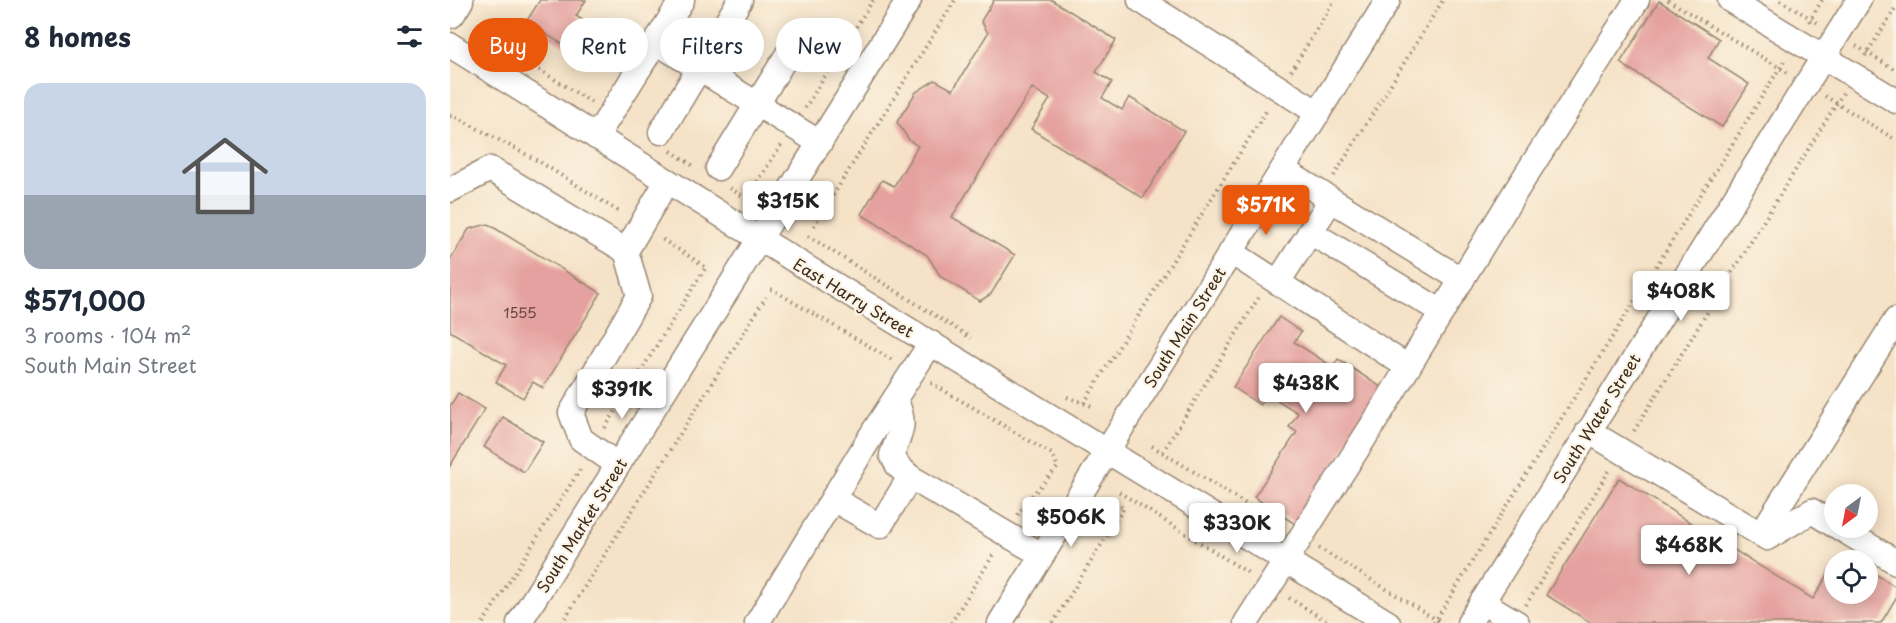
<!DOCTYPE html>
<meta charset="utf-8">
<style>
body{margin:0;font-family:"Playpen Sans",sans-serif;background:#f2f2f3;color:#1f2937;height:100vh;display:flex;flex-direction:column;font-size:22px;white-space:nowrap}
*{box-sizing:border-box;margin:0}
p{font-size:20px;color:#747a83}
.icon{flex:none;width:33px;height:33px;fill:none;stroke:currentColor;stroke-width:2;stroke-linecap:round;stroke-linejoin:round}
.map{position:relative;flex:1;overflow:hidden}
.drawer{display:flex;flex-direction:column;background:#fff;width:450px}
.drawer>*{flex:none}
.banner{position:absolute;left:18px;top:18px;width:570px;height:54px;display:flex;gap:12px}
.needle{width:39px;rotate:212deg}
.tools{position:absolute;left:1374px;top:484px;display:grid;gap:12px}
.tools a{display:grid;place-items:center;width:54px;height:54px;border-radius:50%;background:#fff;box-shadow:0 3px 15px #0003;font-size:30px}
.price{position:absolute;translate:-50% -51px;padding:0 14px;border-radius:6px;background:#fff;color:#222;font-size:20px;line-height:39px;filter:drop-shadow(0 2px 3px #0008)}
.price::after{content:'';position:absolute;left:50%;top:36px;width:18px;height:14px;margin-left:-9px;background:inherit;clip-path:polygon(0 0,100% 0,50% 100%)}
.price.current{background:#ea580c;color:#fff}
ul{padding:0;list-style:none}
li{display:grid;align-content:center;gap:12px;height:318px;padding:0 24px}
li span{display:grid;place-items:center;height:186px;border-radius:18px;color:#555}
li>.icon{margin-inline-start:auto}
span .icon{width:108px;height:108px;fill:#fffc;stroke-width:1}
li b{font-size:26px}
h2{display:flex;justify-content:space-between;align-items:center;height:72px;padding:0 24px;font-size:26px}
.pill{padding:0 21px;border-radius:27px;background:#fff;box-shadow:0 3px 15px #0003;font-size:21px;line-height:54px}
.pill.current{background:#ea580c;color:#fff}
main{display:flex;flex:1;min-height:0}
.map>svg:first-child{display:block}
.building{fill:#e5a19f}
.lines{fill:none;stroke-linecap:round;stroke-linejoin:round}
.minor-casing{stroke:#988672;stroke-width:27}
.major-casing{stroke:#988672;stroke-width:33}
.path{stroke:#988672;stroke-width:4;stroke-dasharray:1.5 4.5;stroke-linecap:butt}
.minor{stroke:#fff;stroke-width:24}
.major{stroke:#fff;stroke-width:30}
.labels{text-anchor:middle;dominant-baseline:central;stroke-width:4.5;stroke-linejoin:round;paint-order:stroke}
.number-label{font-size:14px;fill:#66483e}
.street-label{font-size:16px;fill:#3b2a1e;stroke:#fcf5e5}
</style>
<main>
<section class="drawer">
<h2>8 homes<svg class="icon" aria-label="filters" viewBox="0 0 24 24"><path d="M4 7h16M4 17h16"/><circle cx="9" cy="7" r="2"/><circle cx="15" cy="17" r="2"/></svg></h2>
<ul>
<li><span style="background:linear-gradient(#c9d6e8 60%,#9aa5b1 0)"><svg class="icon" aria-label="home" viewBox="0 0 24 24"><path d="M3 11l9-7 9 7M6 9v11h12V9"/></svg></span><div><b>$571,000</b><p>3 rooms · 104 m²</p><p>South Main Street</p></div></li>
</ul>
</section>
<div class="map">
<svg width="1446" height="623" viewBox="0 0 1446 623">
<rect width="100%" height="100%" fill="#fcf5e5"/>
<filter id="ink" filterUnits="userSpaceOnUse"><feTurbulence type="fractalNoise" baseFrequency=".0167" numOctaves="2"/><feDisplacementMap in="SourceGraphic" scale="12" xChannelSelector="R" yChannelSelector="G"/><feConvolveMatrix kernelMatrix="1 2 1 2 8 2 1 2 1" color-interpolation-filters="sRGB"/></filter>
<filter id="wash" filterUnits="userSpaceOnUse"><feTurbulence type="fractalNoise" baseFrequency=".008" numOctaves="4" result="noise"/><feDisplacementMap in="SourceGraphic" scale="24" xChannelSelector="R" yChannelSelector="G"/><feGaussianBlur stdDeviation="1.35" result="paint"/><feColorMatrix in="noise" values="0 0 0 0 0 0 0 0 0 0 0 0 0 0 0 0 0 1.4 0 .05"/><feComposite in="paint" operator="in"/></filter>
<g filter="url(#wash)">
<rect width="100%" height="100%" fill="#f5e2c7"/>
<g id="blocks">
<g class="building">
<polygon points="90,0 136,0 126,16 139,24 122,50 76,22"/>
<polygon points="544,0 602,0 666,40 646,72 662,82 652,98 672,110 679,97 734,131 693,198 581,129 600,99 582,88 502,217 565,255 541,294 530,301 491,277 477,255 411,214 432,180 444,186 468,146 459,140 447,122 466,92 485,80 503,90 538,33 531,21"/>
<polygon points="1209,1 1269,39 1258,58 1299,84 1272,127 1170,63"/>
<polygon points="38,224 151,293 93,388 83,382 73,398 46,382 56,365 0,331 0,260 19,229"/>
<polygon points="829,317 851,332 844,342 883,367 888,359 934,389 845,524 804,497 847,432 839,427 848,413 818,394 810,405 783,387"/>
<polygon points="8,393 35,409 0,466 0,406"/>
<polygon points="53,417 93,442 74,472 34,447"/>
<polygon points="1169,478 1363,599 1384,565 1384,594 1418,594 1418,569 1446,587 1446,598 1431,623 1141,623 1096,595"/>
</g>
</g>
</g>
<g filter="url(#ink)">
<use href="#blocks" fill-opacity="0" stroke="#988672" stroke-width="1.5"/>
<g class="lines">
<g class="minor-casing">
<g id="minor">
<polyline points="690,0 868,113"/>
<polyline points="1280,0 1446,101"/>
<polyline points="206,42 370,143"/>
<polyline points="0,45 310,239 938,623"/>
<polyline points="211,132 290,0"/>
<polyline points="146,137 232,0"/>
<polyline points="268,168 350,34"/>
<polyline points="833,170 1012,280"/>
<polyline points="0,190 40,169 176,251"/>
<polyline points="860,232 992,312"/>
<polyline points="781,252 958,367"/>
<polyline points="828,282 881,200"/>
<path d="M445,399c12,25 6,31 -3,56l6,11 12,11"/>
<polyline points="1138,431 1317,538 1362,511 1384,525"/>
<polyline points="168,465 131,439 121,413 189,296 176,251 217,181"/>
<polyline points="383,499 430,526 460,477 592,555"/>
<polyline points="1390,528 1446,562"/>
<polyline points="1311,534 1446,320"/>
<polyline points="1032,602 1067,623"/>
<polyline points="69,623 459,0"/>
<polyline points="307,623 424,431 481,343"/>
<polyline points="550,623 938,0"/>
<polyline points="796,623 927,418 1064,194 1187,0"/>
<polyline points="1019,623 1409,0"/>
</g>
</g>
<g class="major-casing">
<polyline id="major" points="0,13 8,0"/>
</g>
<g class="path">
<polyline points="1218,0 1338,73"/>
<polyline points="1330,0 1368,23"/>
<polyline points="1359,22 1372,0"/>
<polyline points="38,38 141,102"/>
<polyline points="1406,46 1446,70"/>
<polyline points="1415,56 1446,7"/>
<polyline points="841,71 885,0"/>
<polyline points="1375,96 1446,140"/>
<polyline points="355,108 423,0"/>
<polyline points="0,116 6,117 90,162 171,213"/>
<polyline points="221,151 245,167"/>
<polyline points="884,176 993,0"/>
<polyline points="280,188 297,199"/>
<polyline points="301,192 331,145"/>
<polyline points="364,226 505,0"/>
<polyline points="358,236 521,338"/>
<polyline points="321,289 444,361"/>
<polyline points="481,383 602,454 608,467 577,501 568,515"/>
<polyline points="617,397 644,407"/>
<polyline points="634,403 818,108"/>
<polyline points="155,428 256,267 210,238"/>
<polyline points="1184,431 1393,93"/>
<polyline points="702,446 832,526"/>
<polyline points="713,452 809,297"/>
<polyline points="669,492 800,574"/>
<polyline points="869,548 992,623"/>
<polyline points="839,598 880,623"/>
<polyline points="1076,605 1159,471"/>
<polyline points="33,623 131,468"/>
<polyline points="112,623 316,297"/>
<polyline points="501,623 545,552"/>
<polyline points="603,623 674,508 664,500"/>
<polyline points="984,623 1336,58"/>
<polyline points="1446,623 1446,622"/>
</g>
<use href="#minor" class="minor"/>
<use href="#major" class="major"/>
</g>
</g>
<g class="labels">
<g class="number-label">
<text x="70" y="312">1555</text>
</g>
<g class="street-label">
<text transform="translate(404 297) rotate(31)">East Harry Street</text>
<text transform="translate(734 327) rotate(-58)">South Main Street</text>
<text transform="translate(1146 418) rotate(-58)">South Water Street</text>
<text transform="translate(131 525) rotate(-58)">South Market Street</text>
</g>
</g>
</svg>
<div class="tools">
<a><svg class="needle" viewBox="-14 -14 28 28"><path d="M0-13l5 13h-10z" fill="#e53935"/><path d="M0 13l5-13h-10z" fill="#747a83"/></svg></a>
<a><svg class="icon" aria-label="locate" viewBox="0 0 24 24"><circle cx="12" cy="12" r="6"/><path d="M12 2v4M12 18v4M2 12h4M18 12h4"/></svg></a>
</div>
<b class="price" style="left:338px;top:232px">$315K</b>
<b class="price current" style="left:816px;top:236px">$571K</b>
<b class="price" style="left:1231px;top:322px">$408K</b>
<b class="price" style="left:856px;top:414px">$438K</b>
<b class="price" style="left:172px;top:420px">$391K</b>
<b class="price" style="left:621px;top:548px">$506K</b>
<b class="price" style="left:787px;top:554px">$330K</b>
<b class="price" style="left:1239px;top:576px">$468K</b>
<div class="banner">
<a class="pill current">Buy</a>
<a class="pill">Rent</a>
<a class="pill">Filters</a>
<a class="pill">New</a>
</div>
</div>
</main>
